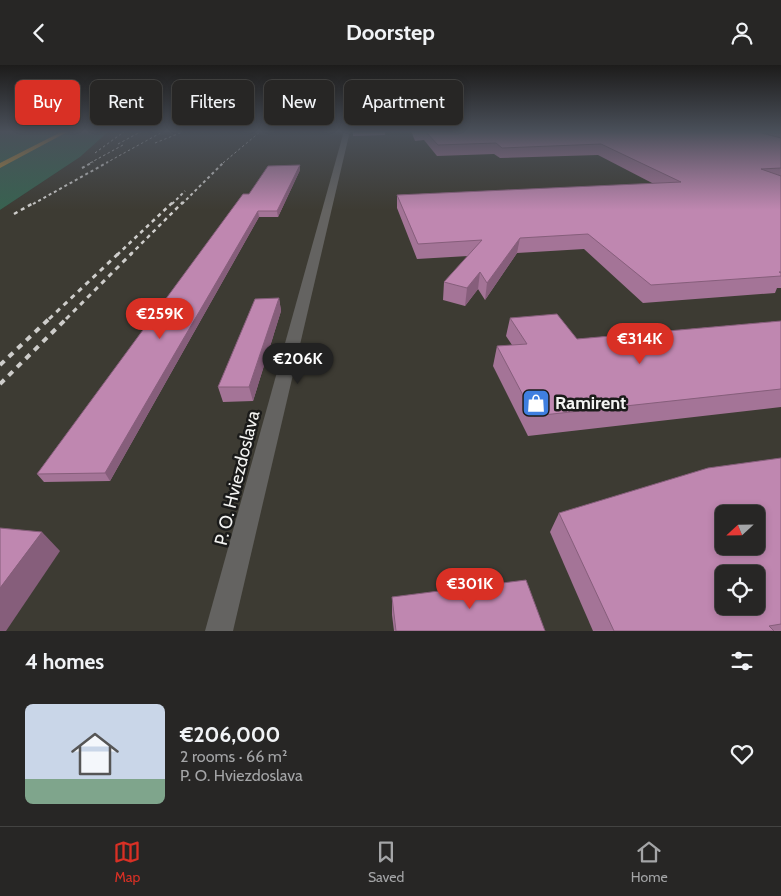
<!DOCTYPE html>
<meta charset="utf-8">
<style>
body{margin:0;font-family:Cabin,sans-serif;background:#333232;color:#f1f3f6;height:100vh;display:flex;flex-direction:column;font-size:19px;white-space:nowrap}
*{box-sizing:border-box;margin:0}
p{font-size:16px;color:#a4a5a7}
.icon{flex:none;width:28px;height:28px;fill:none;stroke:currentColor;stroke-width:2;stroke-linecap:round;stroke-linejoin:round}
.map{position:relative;height:566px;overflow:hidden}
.drawer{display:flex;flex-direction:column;background:#272625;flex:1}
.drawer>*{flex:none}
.hud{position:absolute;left:15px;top:15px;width:500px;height:45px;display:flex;gap:10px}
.needle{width:32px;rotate:248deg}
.buttons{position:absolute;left:715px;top:440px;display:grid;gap:10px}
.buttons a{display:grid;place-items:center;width:50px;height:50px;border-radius:8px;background:#272625;box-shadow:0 2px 8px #0003,0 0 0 1px #434342;font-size:25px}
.price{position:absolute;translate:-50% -42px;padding:0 11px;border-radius:18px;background:#d93025;color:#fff;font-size:16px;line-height:32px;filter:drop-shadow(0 1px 2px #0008)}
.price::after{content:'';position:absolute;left:50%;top:30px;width:15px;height:11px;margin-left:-8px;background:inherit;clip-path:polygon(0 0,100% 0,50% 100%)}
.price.active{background:#222;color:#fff}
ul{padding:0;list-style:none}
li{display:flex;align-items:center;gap:15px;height:125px;padding:0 25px}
li span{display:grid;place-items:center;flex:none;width:140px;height:100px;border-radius:8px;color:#555}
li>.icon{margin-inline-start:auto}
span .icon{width:60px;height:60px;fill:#fffc;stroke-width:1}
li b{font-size:21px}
h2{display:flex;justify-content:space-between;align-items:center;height:60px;padding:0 25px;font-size:21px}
.chip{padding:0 18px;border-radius:8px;background:#272625;box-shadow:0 2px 8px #0003,0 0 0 1px #434342;font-size:18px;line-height:45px}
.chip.active{background:#d93025;color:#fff}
header{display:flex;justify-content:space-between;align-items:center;height:65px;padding:0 25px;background:#272625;font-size:22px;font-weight:800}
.dock{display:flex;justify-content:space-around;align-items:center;height:70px;border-top:1px solid #434342;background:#272625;font-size:14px;color:#a4a5a7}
.dock a{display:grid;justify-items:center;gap:2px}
.dock .active{color:#d93025}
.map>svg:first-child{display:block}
.built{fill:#3d3b33;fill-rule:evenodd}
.green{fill:#386250}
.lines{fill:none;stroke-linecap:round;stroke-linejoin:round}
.street{fill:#646361;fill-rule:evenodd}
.primary{fill:#aa853c;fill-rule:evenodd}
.rail-far4{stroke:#cecdcb;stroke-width:1;stroke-dasharray:2.5 2.5;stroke-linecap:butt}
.rail-far3{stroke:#cecdcb;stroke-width:2;stroke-dasharray:3 3;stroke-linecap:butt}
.rail-far2{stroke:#cecdcb;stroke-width:2.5;stroke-dasharray:4 4;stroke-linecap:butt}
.rail-far1{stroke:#cecdcb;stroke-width:3;stroke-dasharray:5 5;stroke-linecap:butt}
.rail{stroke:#cecdcb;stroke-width:4;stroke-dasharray:6 6;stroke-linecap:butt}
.wall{fill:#a47497}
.shaded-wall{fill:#865e7b}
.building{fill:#bf87b0;stroke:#865e7b;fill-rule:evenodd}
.labels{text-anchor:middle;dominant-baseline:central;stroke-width:5;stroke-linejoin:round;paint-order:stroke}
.poi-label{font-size:18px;font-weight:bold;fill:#f4f4f2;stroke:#1b1b1a;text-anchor:start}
.street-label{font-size:18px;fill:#f4f4f2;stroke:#1b1b1a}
</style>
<header><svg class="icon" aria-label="back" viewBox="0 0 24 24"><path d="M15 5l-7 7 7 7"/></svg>Doorstep<svg class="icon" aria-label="person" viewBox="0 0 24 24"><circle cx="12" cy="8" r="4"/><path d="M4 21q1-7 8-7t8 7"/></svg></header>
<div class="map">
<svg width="781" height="566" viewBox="0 0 781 566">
<rect width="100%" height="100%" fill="#343331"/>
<path class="built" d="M109,66h672v500h-781v-421l80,-53zM724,449h32v32h-32zM724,509h32v32h-32z"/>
<polygon class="green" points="0,66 109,66 80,92 0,145"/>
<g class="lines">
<polygon class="street" points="344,66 350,66 233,566 205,566"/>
<polygon class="primary" points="63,66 69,66 0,103 0,98"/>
<g class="rail-far4">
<polyline points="155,78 185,66"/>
<polyline points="118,79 142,66"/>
<polyline points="95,88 125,66"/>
<polyline points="90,98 123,80"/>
<polyline points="106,98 164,66"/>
<polyline points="223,98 261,66"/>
</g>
<g class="rail-far3">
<polyline points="82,103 93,97"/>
<polyline points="33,139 108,97"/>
<polyline points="172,139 185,126"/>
<polyline points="182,139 224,97"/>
</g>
<g class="rail-far2">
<polyline points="14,149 35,137"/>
<polyline points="117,190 173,137"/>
<polyline points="130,190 183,137"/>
</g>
<g class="rail-far1">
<polyline points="49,254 119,188"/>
<polyline points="66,254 132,188"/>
</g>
<g class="rail">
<polyline points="0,300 50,253"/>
<polyline points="0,319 67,253"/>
</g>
</g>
<g class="wall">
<polygon points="353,66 385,66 385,70 353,71"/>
<polygon points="411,66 781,66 781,223 777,223 775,228 643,238 584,184 517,188 485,235 478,224 465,241 443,235 444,217 468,191 417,194 397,143 397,130 654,119 598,90 500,93 494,89 437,91 424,75 415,76"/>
<polygon points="300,105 278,152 259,152 110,416 44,417 37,409 249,129"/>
<polygon points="279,233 281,246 253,336 223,337 218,322"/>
<polygon points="510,253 577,274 781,256 781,342 528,371 493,301 497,281 512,280 506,271"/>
<polygon points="781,393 781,566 593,566 550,467 559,448"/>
<polygon points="392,532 545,566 394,566 392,550"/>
</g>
<g class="shaded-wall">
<polygon points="300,100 300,105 278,152 277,146"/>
<polygon points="258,146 259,152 110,416 105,408"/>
<polygon points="520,173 517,188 485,235 487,218"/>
<polygon points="480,207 478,224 465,241 467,223"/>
<polygon points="279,233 281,246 253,336 249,322"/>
<polygon points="42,467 60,486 6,566 0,566 0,523"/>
</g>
<g class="building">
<polygon points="415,66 781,66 781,68 762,68 781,73 781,103 761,104 781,111 781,207 779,207 781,208 781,211 651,220 588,169 520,173 487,218 480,207 467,223 444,217 482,175 418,179 397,130 681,117 601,79 502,83 496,78 438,80 425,66"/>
<polygon points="300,100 277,146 258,146 105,408 37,409 243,129 249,129 268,101"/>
<polygon points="279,233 249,322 218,322 255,234"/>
<polygon points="557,249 577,274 781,256 781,324 534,351 497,281 527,279 510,253"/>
<path d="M781,393v166l-12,2 5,5h-160l-55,-118 149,-45zM724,449h32v32h-32zM724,509h32v32h-32z"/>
<polygon points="0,463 42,467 0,523"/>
<polygon points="526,515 545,566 396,566 392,532"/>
</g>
<linearGradient id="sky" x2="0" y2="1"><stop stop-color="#1d1c1b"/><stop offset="0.46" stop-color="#4a505a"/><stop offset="1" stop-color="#4a505a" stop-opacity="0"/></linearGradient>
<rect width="781" height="145" fill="url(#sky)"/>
<defs>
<g id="shop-square" transform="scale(1.4375)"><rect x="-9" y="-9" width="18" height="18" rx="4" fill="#3f7fe0" stroke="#1b1b1a"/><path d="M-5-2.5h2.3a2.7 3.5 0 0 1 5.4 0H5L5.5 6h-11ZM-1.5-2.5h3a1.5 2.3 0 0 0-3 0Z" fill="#fff"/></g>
</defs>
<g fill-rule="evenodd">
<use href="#shop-square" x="536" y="338"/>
</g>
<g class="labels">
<g class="poi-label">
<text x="555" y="338">Ramirent</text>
</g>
<g class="street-label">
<text transform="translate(237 413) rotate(-76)">P. O. Hviezdoslava</text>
</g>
</g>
</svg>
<div class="buttons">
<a><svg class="needle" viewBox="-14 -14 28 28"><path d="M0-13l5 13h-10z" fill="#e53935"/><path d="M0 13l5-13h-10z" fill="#a4a5a7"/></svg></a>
<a><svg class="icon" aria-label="locate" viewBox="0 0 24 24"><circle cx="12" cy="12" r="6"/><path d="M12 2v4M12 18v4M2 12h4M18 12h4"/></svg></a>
</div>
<b class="price" style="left:160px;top:275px">€259K</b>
<b class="price" style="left:640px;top:300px">€314K</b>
<b class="price active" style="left:298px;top:320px">€206K</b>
<b class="price" style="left:470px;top:545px">€301K</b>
<div class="hud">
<a class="chip active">Buy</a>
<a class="chip">Rent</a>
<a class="chip">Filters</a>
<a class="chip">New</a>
<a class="chip">Apartment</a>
</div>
</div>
<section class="drawer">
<h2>4 homes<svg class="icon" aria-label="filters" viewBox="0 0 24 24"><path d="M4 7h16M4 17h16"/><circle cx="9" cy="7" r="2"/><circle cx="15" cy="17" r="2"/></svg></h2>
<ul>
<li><span style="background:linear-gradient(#c9d6e8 75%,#7fa58c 0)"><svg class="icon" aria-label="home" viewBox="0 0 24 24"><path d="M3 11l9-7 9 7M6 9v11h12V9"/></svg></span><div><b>€206,000</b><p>2 rooms · 66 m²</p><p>P. O. Hviezdoslava</p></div><svg class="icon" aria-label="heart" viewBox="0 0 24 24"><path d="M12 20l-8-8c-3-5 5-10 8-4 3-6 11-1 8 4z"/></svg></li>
</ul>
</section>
<nav class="dock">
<a class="active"><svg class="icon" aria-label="map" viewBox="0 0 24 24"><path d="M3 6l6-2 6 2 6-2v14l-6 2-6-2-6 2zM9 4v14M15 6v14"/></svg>Map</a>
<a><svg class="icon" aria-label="saved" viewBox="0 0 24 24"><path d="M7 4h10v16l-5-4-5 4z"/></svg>Saved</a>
<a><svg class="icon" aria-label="home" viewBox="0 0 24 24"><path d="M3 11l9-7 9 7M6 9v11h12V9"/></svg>Home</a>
</nav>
